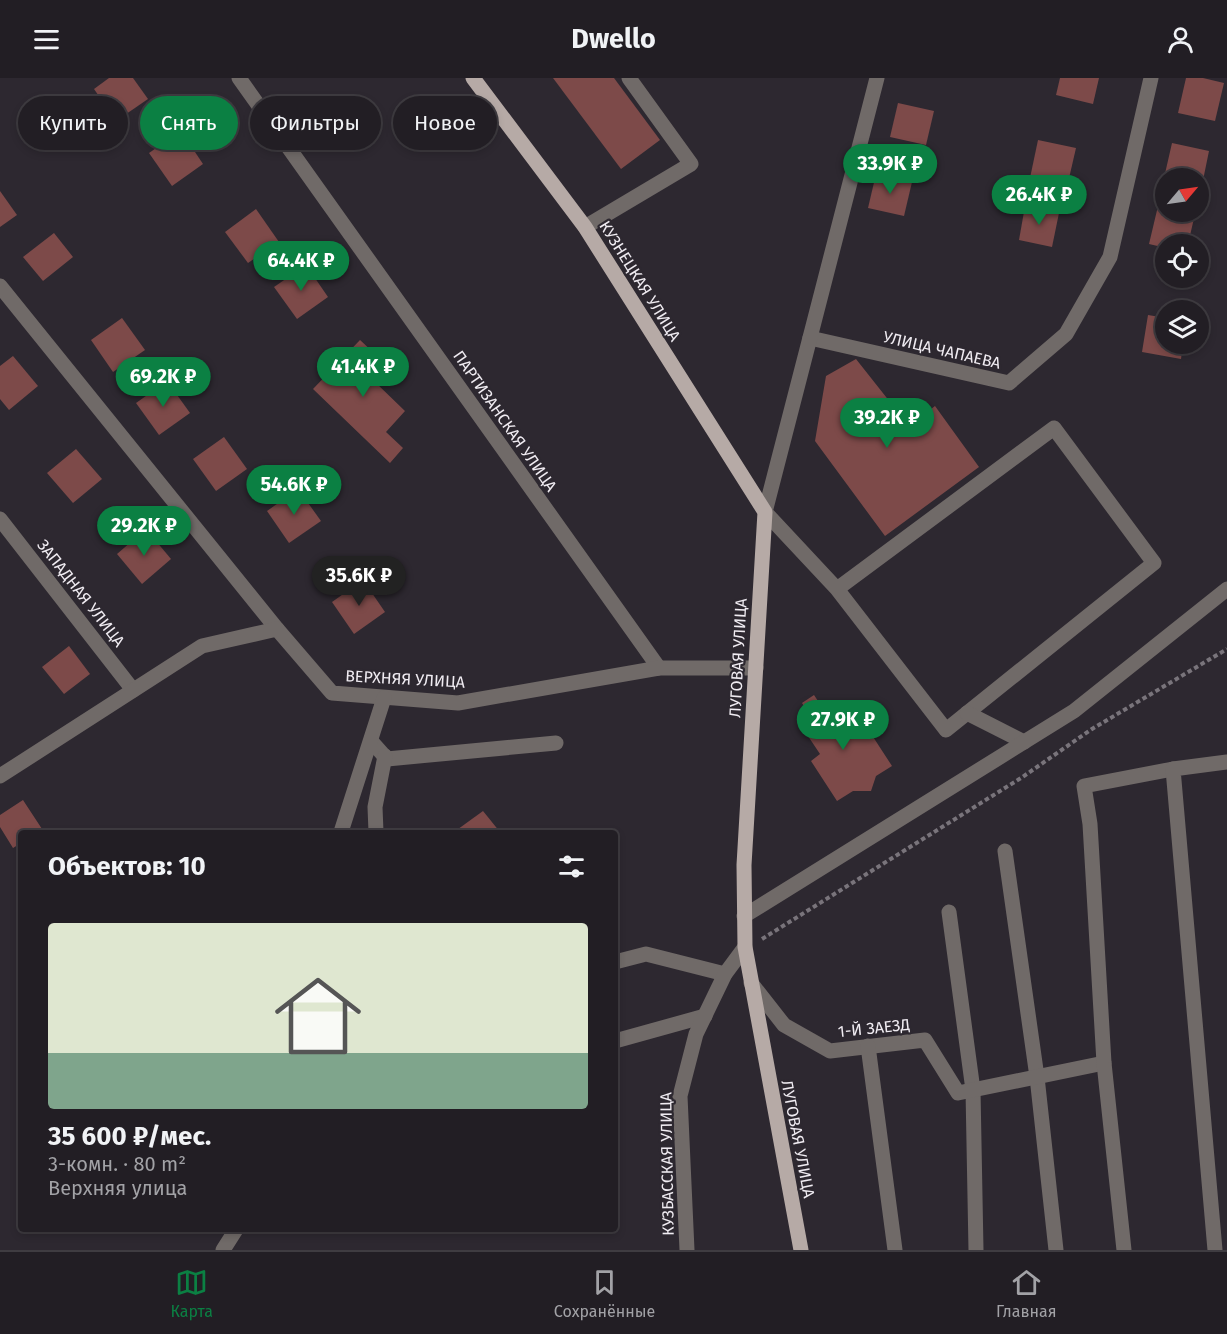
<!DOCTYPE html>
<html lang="ru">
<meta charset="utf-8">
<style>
body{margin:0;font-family:"Fira Sans",sans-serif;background:#2e2b31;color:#f1f3f6;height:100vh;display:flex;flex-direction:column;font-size:22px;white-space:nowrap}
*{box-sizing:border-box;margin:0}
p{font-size:20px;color:#a2a2a6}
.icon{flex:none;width:33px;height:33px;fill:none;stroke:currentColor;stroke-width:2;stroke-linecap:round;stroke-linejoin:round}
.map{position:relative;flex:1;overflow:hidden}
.panel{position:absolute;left:18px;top:752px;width:600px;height:402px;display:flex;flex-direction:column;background:#221e24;border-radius:6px;box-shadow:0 3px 9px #0003,0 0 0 2px #3f3c41}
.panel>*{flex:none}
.banner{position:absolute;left:18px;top:18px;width:600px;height:54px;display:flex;gap:12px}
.needle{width:39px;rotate:61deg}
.fabs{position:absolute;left:1155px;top:90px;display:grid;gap:12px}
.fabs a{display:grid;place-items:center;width:54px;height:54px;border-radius:50%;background:#221e24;box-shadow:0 3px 9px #0003,0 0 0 2px #3f3c41;font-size:30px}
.price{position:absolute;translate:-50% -51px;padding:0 14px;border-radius:21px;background:#0b8043;color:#fff;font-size:20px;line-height:39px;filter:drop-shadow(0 2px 3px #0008)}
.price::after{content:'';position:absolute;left:50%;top:36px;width:18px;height:14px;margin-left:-9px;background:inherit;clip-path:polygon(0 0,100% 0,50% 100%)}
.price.current{background:#222;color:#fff}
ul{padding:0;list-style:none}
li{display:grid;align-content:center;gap:12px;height:318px;padding:0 30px}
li+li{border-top:2px solid #3f3c41}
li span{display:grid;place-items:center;height:186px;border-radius:6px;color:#555}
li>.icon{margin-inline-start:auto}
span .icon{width:108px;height:108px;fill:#fffc;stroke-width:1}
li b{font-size:26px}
h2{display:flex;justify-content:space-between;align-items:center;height:72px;padding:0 30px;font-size:26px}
.chip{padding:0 21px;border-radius:27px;background:#221e24;box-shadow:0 3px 9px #0003,0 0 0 2px #3f3c41;font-size:21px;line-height:54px}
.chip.current{background:#0b8043;color:#fff}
header{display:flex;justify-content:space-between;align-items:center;height:78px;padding:0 30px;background:#221e24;font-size:27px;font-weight:700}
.tabs{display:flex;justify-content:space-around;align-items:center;height:84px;border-top:2px solid #3f3c41;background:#221e24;font-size:16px;color:#a2a2a6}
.tabs a{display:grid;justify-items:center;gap:3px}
.tabs .current{color:#0b8043}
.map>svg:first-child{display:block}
.building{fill:#7d4a49}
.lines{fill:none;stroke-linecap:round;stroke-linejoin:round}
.path{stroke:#79747b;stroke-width:4;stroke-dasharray:4.5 3;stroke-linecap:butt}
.minor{stroke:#706a68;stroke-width:15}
.major{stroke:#b6aaa6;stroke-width:15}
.labels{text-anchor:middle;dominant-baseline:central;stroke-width:4.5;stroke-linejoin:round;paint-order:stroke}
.street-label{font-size:16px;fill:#f0ecf2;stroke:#2d2830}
</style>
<header><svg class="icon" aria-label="menu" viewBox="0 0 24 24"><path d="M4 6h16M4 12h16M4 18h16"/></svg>Dwello<svg class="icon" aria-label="person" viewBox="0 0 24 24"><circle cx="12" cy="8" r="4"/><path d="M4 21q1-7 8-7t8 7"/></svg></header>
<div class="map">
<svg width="1227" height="1172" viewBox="0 0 1227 1172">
<rect width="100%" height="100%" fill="#2d2830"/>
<g class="building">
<polygon points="109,0 133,0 148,21 116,43 94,11"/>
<polygon points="553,0 614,0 660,62 621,91"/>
<polygon points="1060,0 1099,0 1093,26 1056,17"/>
<polygon points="1186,0 1203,0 1224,5 1215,43 1178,35"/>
<polygon points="898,25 934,33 926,67 890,59"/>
<polygon points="181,53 203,86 172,108 149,75"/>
<polygon points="1038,62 1076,70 1067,109 1030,100"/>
<polygon points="1172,65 1209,73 1201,112 1198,111 1198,100 1164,100"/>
<polygon points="876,96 912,104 904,138 868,130"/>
<polygon points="0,113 17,137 0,149"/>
<polygon points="1025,128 1059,135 1052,169 1019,162"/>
<polygon points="1158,128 1166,130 1166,134 1182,134 1195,136 1188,166 1166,166 1166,170 1149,166"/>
<polygon points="256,131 279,164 248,185 225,154"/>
<polygon points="54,155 73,179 43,203 23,179"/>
<polygon points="306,187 328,219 297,241 274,209"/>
<polygon points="1148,237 1166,240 1166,266 1183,266 1181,281 1142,274"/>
<polygon points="122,240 145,272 113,294 91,262"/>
<polygon points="360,262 390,290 376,305 405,333 386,354 403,370 390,385 313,311"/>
<polygon points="13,278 38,308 9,332 0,321 0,288"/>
<polygon points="856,281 909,348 935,328 979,389 885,458 815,363 826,298"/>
<polygon points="167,303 190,335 159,357 136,325"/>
<polygon points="224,359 247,391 216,413 193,381"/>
<polygon points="76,371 102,401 73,425 47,395"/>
<polygon points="298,411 321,443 289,465 267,433"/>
<polygon points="146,451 171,481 142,506 117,476"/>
<polygon points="363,502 385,534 354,556 332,524"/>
<polygon points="69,568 90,596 64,616 42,589"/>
<polygon points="814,617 824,632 835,625 854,655 866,648 892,688 876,698 871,713 853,713 837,723 811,683 820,676 802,649 813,642 802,625"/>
<polygon points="23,722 42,751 37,754 21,754 21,765 13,770 0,749 0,737"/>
<polygon points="483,733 500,754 454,754"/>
</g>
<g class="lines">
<polyline class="path" points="762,861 1021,700 1092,651 1227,571"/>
<g class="minor">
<polyline points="239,0 659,590"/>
<polyline points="585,149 691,86 629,0"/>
<polyline points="0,208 277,551"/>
<polyline points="810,260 1009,305 1066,256 1110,179 1151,0"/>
<polyline points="0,441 133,612"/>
<polyline points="837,511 1054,350 1154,485 946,652 837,511 765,434 877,0"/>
<polyline points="967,635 1024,664"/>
<polyline points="371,663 387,681 556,665"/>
<polyline points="0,698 202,568 277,551 332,615 458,625 659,590 756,590"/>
<polyline points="341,754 384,620"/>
<polyline points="376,754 375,729 385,678"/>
<polyline points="1005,773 1037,999 1056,1172"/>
<polyline points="949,834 973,1012 976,1172"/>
<polyline points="744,838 1074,633 1227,511"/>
<polyline points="615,884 646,876 725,896"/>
<polyline points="751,905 784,947 830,973 925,962 958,1015 1104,985"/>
<polyline points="615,963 705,938"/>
<polyline points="868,968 895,1172"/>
<polyline points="223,1172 237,1150"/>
<polyline points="687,1172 680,1018 696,956 725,896 745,869"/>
<polyline points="1124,1172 1104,985 1090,746 1084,708 1173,691"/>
<polyline points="1215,1172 1173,691 1227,684"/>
</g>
<polyline class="major" points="473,0 585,149 765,434 744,787 745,869 801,1172"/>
</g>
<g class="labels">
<g class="street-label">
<text transform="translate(640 203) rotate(58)">КУЗНЕЦКАЯ УЛИЦА</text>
<text transform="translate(942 272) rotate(13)">УЛИЦА ЧАПАЕВА</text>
<text transform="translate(505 343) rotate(55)">ПАРТИЗАНСКАЯ УЛИЦА</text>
<text transform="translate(81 515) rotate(52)">ЗАПАДНАЯ УЛИЦА</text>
<text transform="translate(738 580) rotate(-87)">ЛУГОВАЯ УЛИЦА</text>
<text transform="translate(405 601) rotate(3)">ВЕРХНЯЯ УЛИЦА</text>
<text transform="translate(874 950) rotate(-6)">1-Й ЗАЕЗД</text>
<text transform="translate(798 1061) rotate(79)">ЛУГОВАЯ УЛИЦА</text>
<text transform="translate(667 1086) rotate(-91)">КУЗБАССКАЯ УЛИЦА</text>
</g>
</g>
</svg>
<div class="fabs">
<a><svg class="needle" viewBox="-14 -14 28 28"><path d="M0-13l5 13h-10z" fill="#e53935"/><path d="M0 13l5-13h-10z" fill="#a2a2a6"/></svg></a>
<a><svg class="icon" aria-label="locate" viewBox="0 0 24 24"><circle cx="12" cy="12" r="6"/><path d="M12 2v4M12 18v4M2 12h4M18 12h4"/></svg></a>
<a><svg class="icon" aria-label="layers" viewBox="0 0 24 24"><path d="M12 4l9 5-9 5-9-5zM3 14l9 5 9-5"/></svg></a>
</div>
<b class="price" style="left:890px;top:117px">33.9K ₽</b>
<b class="price" style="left:1039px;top:148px">26.4K ₽</b>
<b class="price" style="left:301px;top:214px">64.4K ₽</b>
<b class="price" style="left:363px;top:320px">41.4K ₽</b>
<b class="price" style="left:163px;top:330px">69.2K ₽</b>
<b class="price" style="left:887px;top:371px">39.2K ₽</b>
<b class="price" style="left:294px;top:438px">54.6K ₽</b>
<b class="price" style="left:144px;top:479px">29.2K ₽</b>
<b class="price current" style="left:359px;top:529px">35.6K ₽</b>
<b class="price" style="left:843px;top:673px">27.9K ₽</b>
<div class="banner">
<a class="chip">Купить</a>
<a class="chip current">Снять</a>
<a class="chip">Фильтры</a>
<a class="chip">Новое</a>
</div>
<section class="panel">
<h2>Объектов: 10<svg class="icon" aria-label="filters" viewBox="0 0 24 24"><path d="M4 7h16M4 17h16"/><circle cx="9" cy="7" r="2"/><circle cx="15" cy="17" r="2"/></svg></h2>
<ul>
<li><span style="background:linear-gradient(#dfe7d0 70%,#7fa58c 0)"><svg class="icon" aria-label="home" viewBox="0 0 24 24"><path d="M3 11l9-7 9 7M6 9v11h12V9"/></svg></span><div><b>35 600 ₽/мес.</b><p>3-комн. · 80 m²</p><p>Верхняя улица</p></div></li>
</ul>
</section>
</div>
<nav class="tabs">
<a class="current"><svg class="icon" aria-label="map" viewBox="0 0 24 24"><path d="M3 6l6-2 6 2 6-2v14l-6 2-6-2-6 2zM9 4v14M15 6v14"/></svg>Карта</a>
<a><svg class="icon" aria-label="saved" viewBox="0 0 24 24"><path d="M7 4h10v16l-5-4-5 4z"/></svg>Сохранённые</a>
<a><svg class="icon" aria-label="home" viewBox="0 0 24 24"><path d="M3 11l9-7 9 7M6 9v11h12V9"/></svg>Главная</a>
</nav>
